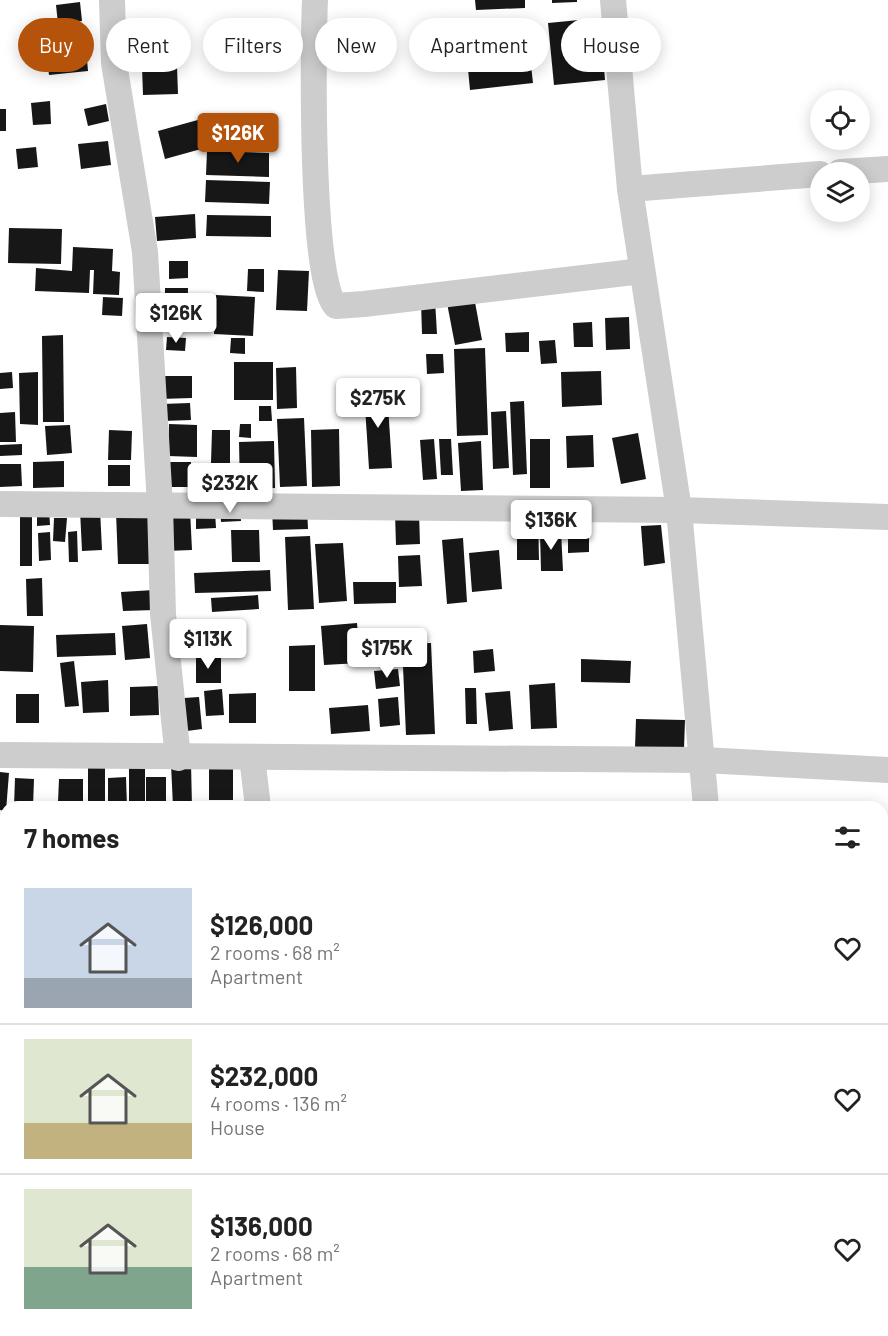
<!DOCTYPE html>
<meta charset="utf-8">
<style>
body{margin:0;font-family:Barlow,sans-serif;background:#f2f2f2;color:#222;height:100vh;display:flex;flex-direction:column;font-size:22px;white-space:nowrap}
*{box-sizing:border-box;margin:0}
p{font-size:20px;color:#767676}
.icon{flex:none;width:33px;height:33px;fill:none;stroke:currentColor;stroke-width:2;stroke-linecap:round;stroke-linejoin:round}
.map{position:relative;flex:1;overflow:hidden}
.details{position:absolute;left:0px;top:801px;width:888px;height:536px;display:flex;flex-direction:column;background:#fff;border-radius:18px 18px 0 0;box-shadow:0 3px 15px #0003}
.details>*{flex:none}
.hud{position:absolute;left:18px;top:18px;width:852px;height:54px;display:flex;gap:12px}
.controls{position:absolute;left:810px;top:90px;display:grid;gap:12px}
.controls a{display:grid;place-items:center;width:60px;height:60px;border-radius:50%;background:#fff;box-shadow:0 3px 15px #0003;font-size:30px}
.price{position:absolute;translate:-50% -51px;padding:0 14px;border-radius:6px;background:#fff;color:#222;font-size:20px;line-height:39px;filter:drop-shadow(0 2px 3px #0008)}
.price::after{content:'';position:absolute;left:50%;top:36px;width:18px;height:14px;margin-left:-9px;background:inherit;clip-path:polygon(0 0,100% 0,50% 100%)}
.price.active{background:#b45309;color:#fff}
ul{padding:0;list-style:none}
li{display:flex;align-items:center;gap:18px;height:150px;padding:0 24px}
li+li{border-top:2px solid #e0e0e0}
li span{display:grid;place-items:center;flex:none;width:168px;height:120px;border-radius:0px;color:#555}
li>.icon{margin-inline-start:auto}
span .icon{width:72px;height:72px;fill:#fffc;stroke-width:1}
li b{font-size:26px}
h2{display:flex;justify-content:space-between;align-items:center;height:72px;padding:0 24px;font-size:26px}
.chip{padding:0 21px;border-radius:27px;background:#fff;box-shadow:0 3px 15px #0003;font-size:21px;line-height:54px}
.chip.active{background:#b45309;color:#fff}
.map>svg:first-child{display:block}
.building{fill:#171717}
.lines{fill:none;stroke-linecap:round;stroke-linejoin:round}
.minor{stroke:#cdcdcd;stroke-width:26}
</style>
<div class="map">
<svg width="888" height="1336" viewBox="0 0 888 1336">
<rect width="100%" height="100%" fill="#fff"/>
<g class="building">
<polygon points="475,0 525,0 525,8 476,10"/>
<polygon points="552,0 577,0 577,2 552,3"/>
<polygon points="80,2 82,21 58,24 56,5"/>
<polygon points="600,18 605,80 554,85 548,23"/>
<polygon points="526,21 533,83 470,90 464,27"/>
<polygon points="176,38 178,94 143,95 141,39"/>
<polygon points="86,49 88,71 49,75 46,53"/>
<polygon points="50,101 51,124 33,125 31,103"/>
<polygon points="106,104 109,121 88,126 84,109"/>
<rect x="0" y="109" width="6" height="22"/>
<polygon points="223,113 230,141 165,159 158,131"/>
<polygon points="108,141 111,165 81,169 78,144"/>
<polygon points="36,147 38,167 18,169 16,149"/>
<polygon points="207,151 269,153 269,177 206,175"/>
<polygon points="206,180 270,182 269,204 205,202"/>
<polygon points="195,214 196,238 157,241 155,217"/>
<polygon points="207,215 271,216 271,237 206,236"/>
<polygon points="9,228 62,229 61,264 8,263"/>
<polygon points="73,247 113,249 112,271 120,272 119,295 93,294 94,270 90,270 89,293 35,291 36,268 72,271"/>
<polygon points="169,261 188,261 188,278 169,279"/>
<polygon points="248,269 264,269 264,292 247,291"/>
<polygon points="278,270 309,271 307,311 276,310"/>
<polygon points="165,288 188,288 187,332 165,332"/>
<polygon points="216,295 255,297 253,336 214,334"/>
<polygon points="103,297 123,298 122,316 102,315"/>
<polygon points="474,297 482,340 455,345 447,303"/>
<polygon points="435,300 437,334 422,334 421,301"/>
<polygon points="629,317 630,349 606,350 605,318"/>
<polygon points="592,322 593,347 574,347 573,323"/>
<polygon points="529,332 529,352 506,352 505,333"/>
<polygon points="63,335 64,422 43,422 42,336"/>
<polygon points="167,337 186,338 185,351 166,350"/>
<polygon points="231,338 245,338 245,354 230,353"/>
<polygon points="555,340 557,363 541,364 539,341"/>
<polygon points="485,348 488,435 457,436 454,349"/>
<polygon points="426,354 443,354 444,373 427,374"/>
<rect x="234" y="362" width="39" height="38"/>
<polygon points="296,367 297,408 277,409 276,368"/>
<polygon points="601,371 602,405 562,407 561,372"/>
<polygon points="12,372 13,388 0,389 0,373"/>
<polygon points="38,372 38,425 20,424 19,373"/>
<polygon points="159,376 192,376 192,398 160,399"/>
<polygon points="387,389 392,468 369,469 364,390"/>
<polygon points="524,401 527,474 513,475 510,402"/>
<polygon points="190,403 191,420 163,421 162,404"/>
<polygon points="259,406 271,406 272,421 259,421"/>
<polygon points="506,411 509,468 493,469 491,412"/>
<polygon points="15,412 16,442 0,442 0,413"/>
<polygon points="304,418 307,486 280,487 277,419"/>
<polygon points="169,424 197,425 197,457 168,456"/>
<polygon points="240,424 251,424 251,438 239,437"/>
<polygon points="70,425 72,453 47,455 45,426"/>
<polygon points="339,429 340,486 312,487 311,430"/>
<polygon points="109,430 132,431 131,460 108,460"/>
<polygon points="212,430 230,430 230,463 211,463"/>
<polygon points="638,433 646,479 621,484 612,438"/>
<polygon points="593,435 594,467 567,468 566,436"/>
<polygon points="434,439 437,479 423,480 420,440"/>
<polygon points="439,439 451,439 453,475 441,475"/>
<rect x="530" y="439" width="20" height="49"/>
<polygon points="274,441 275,488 240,489 239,442"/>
<polygon points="481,441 483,490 461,491 458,443"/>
<polygon points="22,444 22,455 0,456 0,445"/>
<polygon points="64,461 64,487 33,488 33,462"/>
<rect x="161" y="462" width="30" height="25"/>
<polygon points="0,464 21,464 22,486 0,487"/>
<rect x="108" y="465" width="22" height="21"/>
<polygon points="230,468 230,485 199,486 199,469"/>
<polygon points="20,506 32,507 32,566 20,566"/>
<polygon points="220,507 240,507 241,521 221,522"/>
<polygon points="37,508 49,508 50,525 37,526"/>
<polygon points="307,508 308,529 273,530 272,509"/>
<polygon points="100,509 102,550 82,551 80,510"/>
<polygon points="190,510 192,550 166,551 165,511"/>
<polygon points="152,511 154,564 118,564 116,512"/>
<polygon points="215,511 216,528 196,529 196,512"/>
<polygon points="419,513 420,544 396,545 395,514"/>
<polygon points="517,517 538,517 539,560 517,560"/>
<polygon points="54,518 67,518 65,542 53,541"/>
<polygon points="568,519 589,519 589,552 568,553"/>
<polygon points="661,525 665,563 644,566 641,526"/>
<polygon points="231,530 259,530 260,562 232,562"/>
<polygon points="77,531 78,562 69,562 68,532"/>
<polygon points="561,531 563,571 541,571 540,532"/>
<polygon points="50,532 51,560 39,561 38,533"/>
<polygon points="310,536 314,609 288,610 285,537"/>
<polygon points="463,538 467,602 447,604 442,540"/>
<polygon points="343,543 347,601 319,603 315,544"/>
<polygon points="499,550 502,589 472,592 469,553"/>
<polygon points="420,555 422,586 399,587 398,556"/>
<polygon points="270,570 271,591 195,593 194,573"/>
<polygon points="42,578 43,616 27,616 26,579"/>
<polygon points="353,582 396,582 396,603 354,604"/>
<polygon points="154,590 155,610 123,611 121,592"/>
<polygon points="258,595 259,609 212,612 211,598"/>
<polygon points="357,623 360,663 324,665 321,626"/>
<polygon points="147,624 150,658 125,660 122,626"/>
<polygon points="0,625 34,626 33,672 0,671"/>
<polygon points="115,633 116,655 57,657 56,635"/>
<polygon points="400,634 401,657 367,659 367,636"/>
<polygon points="431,643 435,734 406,735 402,644"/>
<polygon points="315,645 315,691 289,691 289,646"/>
<polygon points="493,649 495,671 474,673 473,651"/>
<rect x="196" y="656" width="25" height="27"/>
<polygon points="581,659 631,661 630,683 581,682"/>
<polygon points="74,661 79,706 65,707 60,663"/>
<polygon points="398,669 400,686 376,689 374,671"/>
<polygon points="108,680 109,712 83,713 81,682"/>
<polygon points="555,683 557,728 531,729 529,685"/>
<polygon points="158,686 159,715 130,716 130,687"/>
<polygon points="465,688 476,688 477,724 466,724"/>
<polygon points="222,689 224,715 206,716 204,691"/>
<polygon points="510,691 513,729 489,731 485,693"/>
<polygon points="256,693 256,723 229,723 229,694"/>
<rect x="16" y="694" width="23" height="29"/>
<polygon points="199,697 202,729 187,731 184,698"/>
<polygon points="398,697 400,725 380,727 378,699"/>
<polygon points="368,705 370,731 331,734 329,708"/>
<polygon points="636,719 685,720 684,749 635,748"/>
<polygon points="191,763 192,807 173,807 171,764"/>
<rect x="129" y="764" width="16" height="43"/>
<rect x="209" y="764" width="24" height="36"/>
<rect x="88" y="767" width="17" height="35"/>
<polygon points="0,772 9,773 6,811 0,810"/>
<polygon points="126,777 127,807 108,807 108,778"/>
<rect x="146" y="777" width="20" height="30"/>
<polygon points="15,778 34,779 33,807 14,807"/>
<polygon points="59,779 83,779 83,803 58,802"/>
<rect x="0" y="1098" width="6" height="40"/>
<polygon points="6,1167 6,1190 0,1190 0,1168"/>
<polygon points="6,1243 6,1282 0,1284 0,1244"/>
<polygon points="0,1302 6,1304 6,1330 10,1330 11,1336 0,1336"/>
<rect x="141" y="1330" width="28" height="6"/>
<rect x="244" y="1330" width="25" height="6"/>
<polygon points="390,1330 391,1336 364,1336 364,1335"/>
</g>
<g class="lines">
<g class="minor">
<polyline points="112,0 114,63 145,252 160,505 163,614 178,758"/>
<path d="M315,0c-2,44 -5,284 21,306l28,-2 278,-33"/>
<polyline points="613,0 630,189 679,510 706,807"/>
<polyline points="840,172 888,169"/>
<polyline points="630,189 820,174"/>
<polyline points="0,504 679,510 888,517"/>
<polyline points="0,755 703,760 888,770"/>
<polyline points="252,757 258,807"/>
<polyline points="0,983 6,983"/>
<polyline points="882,1103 888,1101"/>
<polyline points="0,1295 6,1294"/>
<polyline points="322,1330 323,1336"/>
</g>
</g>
</svg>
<div class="controls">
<a><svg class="icon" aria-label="locate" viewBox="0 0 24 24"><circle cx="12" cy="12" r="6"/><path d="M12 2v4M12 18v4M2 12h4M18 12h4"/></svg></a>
<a><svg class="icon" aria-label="layers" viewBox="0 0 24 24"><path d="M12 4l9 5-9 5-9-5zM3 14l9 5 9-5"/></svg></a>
</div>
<b class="price active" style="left:238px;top:164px">$126K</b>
<b class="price" style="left:176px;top:344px">$126K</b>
<b class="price" style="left:378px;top:429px">$275K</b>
<b class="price" style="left:230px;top:514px">$232K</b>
<b class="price" style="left:551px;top:551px">$136K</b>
<b class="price" style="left:208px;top:670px">$113K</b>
<b class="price" style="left:387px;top:679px">$175K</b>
<div class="hud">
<a class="chip active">Buy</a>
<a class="chip">Rent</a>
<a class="chip">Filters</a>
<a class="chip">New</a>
<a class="chip">Apartment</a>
<a class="chip">House</a>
</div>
<section class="details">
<h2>7 homes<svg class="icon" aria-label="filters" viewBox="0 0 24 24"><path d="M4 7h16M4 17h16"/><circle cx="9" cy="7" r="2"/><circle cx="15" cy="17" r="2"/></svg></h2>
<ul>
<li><span style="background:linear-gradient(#c9d6e8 75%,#9aa5b1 0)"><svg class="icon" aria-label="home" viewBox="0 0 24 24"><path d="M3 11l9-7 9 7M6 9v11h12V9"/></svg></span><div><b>$126,000</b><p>2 rooms · 68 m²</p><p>Apartment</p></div><svg class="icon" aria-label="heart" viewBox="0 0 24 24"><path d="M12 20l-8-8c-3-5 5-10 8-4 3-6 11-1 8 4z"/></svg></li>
<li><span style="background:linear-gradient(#dfe7d0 70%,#c2b280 0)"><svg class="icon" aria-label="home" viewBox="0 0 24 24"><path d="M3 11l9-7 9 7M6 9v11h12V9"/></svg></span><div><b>$232,000</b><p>4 rooms · 136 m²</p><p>House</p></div><svg class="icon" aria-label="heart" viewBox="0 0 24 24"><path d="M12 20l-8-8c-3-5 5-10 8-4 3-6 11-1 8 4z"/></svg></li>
<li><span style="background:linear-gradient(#dfe7d0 65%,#7fa58c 0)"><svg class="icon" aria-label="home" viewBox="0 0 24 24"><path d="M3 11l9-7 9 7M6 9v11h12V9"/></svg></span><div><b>$136,000</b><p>2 rooms · 68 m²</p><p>Apartment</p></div><svg class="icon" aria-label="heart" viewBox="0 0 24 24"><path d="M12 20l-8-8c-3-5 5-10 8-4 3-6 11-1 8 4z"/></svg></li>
</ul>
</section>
</div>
